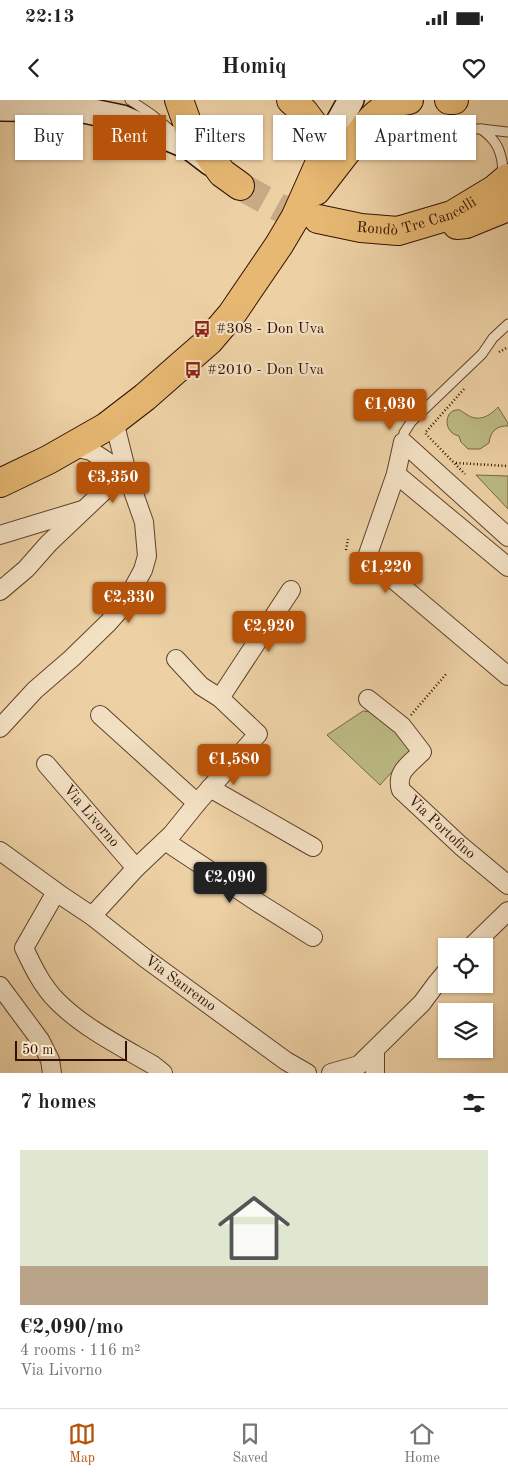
<!DOCTYPE html>
<meta charset="utf-8">
<style>
body{margin:0;font-family:"Old Standard TT",serif;background:#f6f6f6;color:#222;height:100vh;display:flex;flex-direction:column;font-size:19px;white-space:nowrap}
*{box-sizing:border-box;margin:0}
p{font-size:16px;color:#767676}
.icon{flex:none;width:28px;height:28px;fill:none;stroke:currentColor;stroke-width:2;stroke-linecap:round;stroke-linejoin:round}
.map{position:relative;height:973px;overflow:hidden}
.details{display:flex;flex-direction:column;background:#fff;flex:1}
.details>*{flex:none}
.guide{position:absolute;left:15px;top:15px;width:479px;height:45px;display:flex;gap:10px}
.fabs{position:absolute;left:438px;top:838px;display:grid;gap:10px}
.fabs a{display:grid;place-items:center;width:55px;height:55px;border-radius:0px;background:#fff;box-shadow:0 1px 4px #0004;font-size:25px}
.scale{position:absolute;left:15px;bottom:12px;width:112px;box-sizing:border-box;padding-left:5px;border:2px solid #321102;border-top:0;font-size:14px;line-height:18px;white-space:nowrap;color:#321102;-webkit-text-stroke:4px #f3e1c4;paint-order:stroke}
.price{position:absolute;translate:-50% -42px;padding:0 11px;border-radius:5px;background:#b45309;color:#fff;font-size:16px;line-height:32px;filter:drop-shadow(0 1px 2px #0008)}
.price::after{content:'';position:absolute;left:50%;top:30px;width:15px;height:11px;margin-left:-8px;background:inherit;clip-path:polygon(0 0,100% 0,50% 100%)}
.price.active{background:#222;color:#fff}
ul{padding:0;list-style:none}
li{display:grid;align-content:center;gap:10px;height:265px;padding:0 20px}
li span{display:grid;place-items:center;height:155px;border-radius:0px;color:#555}
li>.icon{margin-inline-start:auto}
span .icon{width:90px;height:90px;fill:#fffc;stroke-width:1}
li b{font-size:21px}
h2{display:flex;justify-content:space-between;align-items:center;height:60px;padding:0 20px;font-size:21px}
.tag{padding:0 18px;border-radius:0px;background:#fff;box-shadow:0 1px 4px #0004;font-size:18px;line-height:45px}
.tag.active{background:#b45309;color:#fff}
.status{display:flex;justify-content:space-between;align-items:center;height:35px;padding:0 25px;background:#fff;direction:ltr}
.status svg{height:14px;fill:currentColor}
header{display:flex;justify-content:space-between;align-items:center;height:65px;padding:0 20px;background:#fff;font-size:22px;font-weight:700}
.menu{display:flex;justify-content:space-around;align-items:center;height:70px;border-top:1px solid #e0e0e0;background:#fff;font-size:14px;color:#767676}
.menu a{display:grid;justify-items:center;gap:2px}
.menu .active{color:#b45309}
.map>svg:first-child{display:block}
.green{fill:#bcba83;stroke:#776642}
.lines{fill:none;stroke-linecap:round;stroke-linejoin:round}
.primary-tunnel{stroke:#c8ab84;stroke-width:28;stroke-dasharray:28 14;stroke-linecap:butt}
.service-casing{stroke:#61412b;stroke-width:11}
.minor-casing{stroke:#61412b;stroke-width:20}
.secondary-casing{stroke:#321102;stroke-width:28}
.primary-casing{stroke:#321102;stroke-width:30}
.path{stroke:#321102;stroke-width:2.5;stroke-dasharray:1 2.5;stroke-linecap:butt}
.service{stroke:#f3e1c4;stroke-width:9}
.minor{stroke:#f3e1c4;stroke-width:18}
.secondary{stroke:#f3e1c4;stroke-width:25}
.primary{stroke:#e6b872;stroke-width:28}
.labels{text-anchor:middle;dominant-baseline:central;stroke-width:4.5;stroke-linejoin:round;paint-order:stroke}
.street-label{font-size:15px;fill:#321102;stroke:#f3e1c4}
.poi-label{font-size:15px;fill:#321102;stroke:#f3e1c4;text-anchor:start}
</style>
<div class="status"><b>22:13</b><svg viewBox="0 0 49 12"><path d="M0 12V9h3v3zM5 12V6h3v6zM10 12V3h3v9zM15 12V0h3v12zM26 1h20v11H26zM47 4h2v5h-2z"/></svg></div>
<header><svg class="icon" aria-label="back" viewBox="0 0 24 24"><path d="M15 5l-7 7 7 7"/></svg>Homiq<svg class="icon" aria-label="heart" viewBox="0 0 24 24"><path d="M12 20l-8-8c-3-5 5-10 8-4 3-6 11-1 8 4z"/></svg></header>
<div class="map">
<svg width="508" height="973" viewBox="0 0 508 973">
<rect width="100%" height="100%" fill="#edd1a5"/>
<filter id="stains"><feTurbulence type="fractalNoise" baseFrequency=".004" numOctaves="4"/><feColorMatrix values="0 0 0 0 .2 0 0 0 0 .09 0 0 0 0 .02 0 0 0 .5 -.17"/></filter>
<radialGradient id="worn" r=".72"><stop offset=".6" stop-color="#630" stop-opacity="0"/><stop offset="1" stop-color="#630" stop-opacity=".3"/></radialGradient>
<g class="green">
<path d="M498,307l10,16v3c-11,-1 -18,6 -19,17l-9,6h-12l-7,-7 -2,-6c-4,-1 -8,-3 -10,-7 -4,-6 -2,-18 7,-19 5,-1 6,2 10,4 12,9 24,2 32,-7z"/>
<polygon points="476,375 508,376 508,409"/>
<polygon points="363,611 379,613 409,643 410,652 380,685 327,635"/>
</g>
<g class="lines">
<polyline class="primary-tunnel" points="240,86 280,108 318,119"/>
<g class="service-casing">
<g id="service">
<polyline points="130,0 151,14 168,28"/>
<polyline points="459,32 468,29 481,29"/>
<path d="M501,75c4,-9 -1,-27 -8,-35 -3,-4 -8,-8 -12,-11l27,3"/>
<polyline points="403,342 404,333 411,322 482,254 493,238 508,224"/>
</g>
</g>
<g class="minor-casing">
<g id="minor">
<polyline points="73,347 91,351 114,366 128,377"/>
<polyline points="396,374 508,467"/>
<polyline points="0,435 82,410"/>
<polyline points="508,437 403,342 396,374 367,457 508,576"/>
<polyline points="0,491 26,469 49,443 108,387 128,377"/>
<polyline points="220,598 291,490"/>
<path id="s1" d="M368,599l34,27 20,26c-11,11 -27,20 -21,38l60,56 47,39"/>
<polyline points="100,615 197,703"/>
<polyline points="0,628 35,590 72,558 108,523 124,505 143,470 147,456 144,422 128,377 114,321"/>
<path id="s2" d="M46,664l90,104"/>
<polyline points="210,688 313,747"/>
<polyline points="165,741 257,802 313,837"/>
<path id="s3" d="M0,751l62,45 30,20 53,42 141,103 21,12"/>
<path d="M56,792l-32,56c9,19 18,38 33,53 27,27 63,45 96,64l10,8"/>
<polyline points="92,816 136,768 172,734 197,703 258,634 220,598 201,586 176,559"/>
<polyline points="472,846 508,811"/>
<polyline points="0,886 40,940 50,960 52,973"/>
<polyline points="331,973 359,965 422,903 436,884 446,872"/>
<polyline points="375,973 375,950"/>
</g>
</g>
<g class="secondary-casing">
<g id="secondary">
<polyline points="0,8 79,9 122,18 190,47 211,63"/>
<polyline points="320,62 328,41 351,0"/>
</g>
</g>
<g class="primary-casing">
<g id="primary">
<polyline points="179,0 189,28 222,73 240,86"/>
<polyline points="449,0 454,0"/>
<path d="M316,91c10,-13 21,-27 31,-40 16,-23 32,-48 62,-51"/>
<path id="s4" d="M318,119l43,9 37,3 54,-16 43,-26 13,-11"/>
<polyline points="457,125 466,124 508,107"/>
<polyline points="0,383 48,360 106,327 145,297 186,261 209,241 232,214 279,145 295,118 320,62 318,35 313,24 304,12 291,0"/>
</g>
</g>
<g class="path">
<polyline points="499,252 508,247"/>
<polyline points="464,289 425,333 465,374"/>
<polyline points="456,363 508,366"/>
<polyline points="346,450 348,439"/>
<polyline points="411,615 447,573"/>
</g>
<use href="#service" class="service"/>
<use href="#minor" class="minor"/>
<use href="#secondary" class="secondary"/>
<use href="#primary" class="primary"/>
</g>
<defs>
<g id="bus-bare" transform="scale(1.35)"><path d="M-5-6H5V4H4V6H2V4H-2V6H-4V4H-5ZM-3.5-4V0h7V-4ZM-3.5 1.2v1.5H-2V1.2ZM2 1.2v1.5H3.5V1.2Z" fill="#8f2418" stroke="#f3e1c4" stroke-width="2.5" paint-order="stroke"/></g>
</defs>
<g fill-rule="evenodd">
<use href="#bus-bare" x="202" y="229"/>
<use href="#bus-bare" x="193" y="270"/>
</g>
<g class="labels">
<g class="street-label">
<text stroke="none"><textPath href="#s4" startOffset="102">Rondò Tre Cancelli</textPath></text>
<text stroke="none"><textPath href="#s2" startOffset="69">Via Livorno</textPath></text>
<text stroke="none"><textPath href="#s1" startOffset="178">Via Portofino</textPath></text>
<text stroke="none"><textPath href="#s3" startOffset="224">Via Sanremo</textPath></text>
</g>
<g class="poi-label">
<text x="216" y="229">#308 - Don Uva</text>
<text x="207" y="270">#2010 - Don Uva</text>
</g>
</g>
<rect width="100%" height="100%" filter="url(#stains)"/>
<rect width="100%" height="100%" fill="url(#worn)"/>
</svg>
<div class="fabs">
<a><svg class="icon" aria-label="locate" viewBox="0 0 24 24"><circle cx="12" cy="12" r="6"/><path d="M12 2v4M12 18v4M2 12h4M18 12h4"/></svg></a>
<a><svg class="icon" aria-label="layers" viewBox="0 0 24 24"><path d="M12 4l9 5-9 5-9-5zM3 14l9 5 9-5"/></svg></a>
</div>
<div class="scale">50 m</div>
<b class="price" style="left:390px;top:331px">€1,030</b>
<b class="price" style="left:113px;top:404px">€3,350</b>
<b class="price" style="left:386px;top:494px">€1,220</b>
<b class="price" style="left:129px;top:524px">€2,330</b>
<b class="price" style="left:269px;top:553px">€2,920</b>
<b class="price" style="left:234px;top:686px">€1,580</b>
<b class="price active" style="left:230px;top:804px">€2,090</b>
<div class="guide">
<a class="tag">Buy</a>
<a class="tag active">Rent</a>
<a class="tag">Filters</a>
<a class="tag">New</a>
<a class="tag">Apartment</a>
</div>
</div>
<section class="details">
<h2>7 homes<svg class="icon" aria-label="filters" viewBox="0 0 24 24"><path d="M4 7h16M4 17h16"/><circle cx="9" cy="7" r="2"/><circle cx="15" cy="17" r="2"/></svg></h2>
<ul>
<li><span style="background:linear-gradient(#dfe7d0 75%,#b9a48a 0)"><svg class="icon" aria-label="home" viewBox="0 0 24 24"><path d="M3 11l9-7 9 7M6 9v11h12V9"/></svg></span><div><b>€2,090/mo</b><p>4 rooms · 116 m²</p><p>Via Livorno</p></div></li>
</ul>
</section>
<nav class="menu">
<a class="active"><svg class="icon" aria-label="map" viewBox="0 0 24 24"><path d="M3 6l6-2 6 2 6-2v14l-6 2-6-2-6 2zM9 4v14M15 6v14"/></svg>Map</a>
<a><svg class="icon" aria-label="saved" viewBox="0 0 24 24"><path d="M7 4h10v16l-5-4-5 4z"/></svg>Saved</a>
<a><svg class="icon" aria-label="home" viewBox="0 0 24 24"><path d="M3 11l9-7 9 7M6 9v11h12V9"/></svg>Home</a>
</nav>
